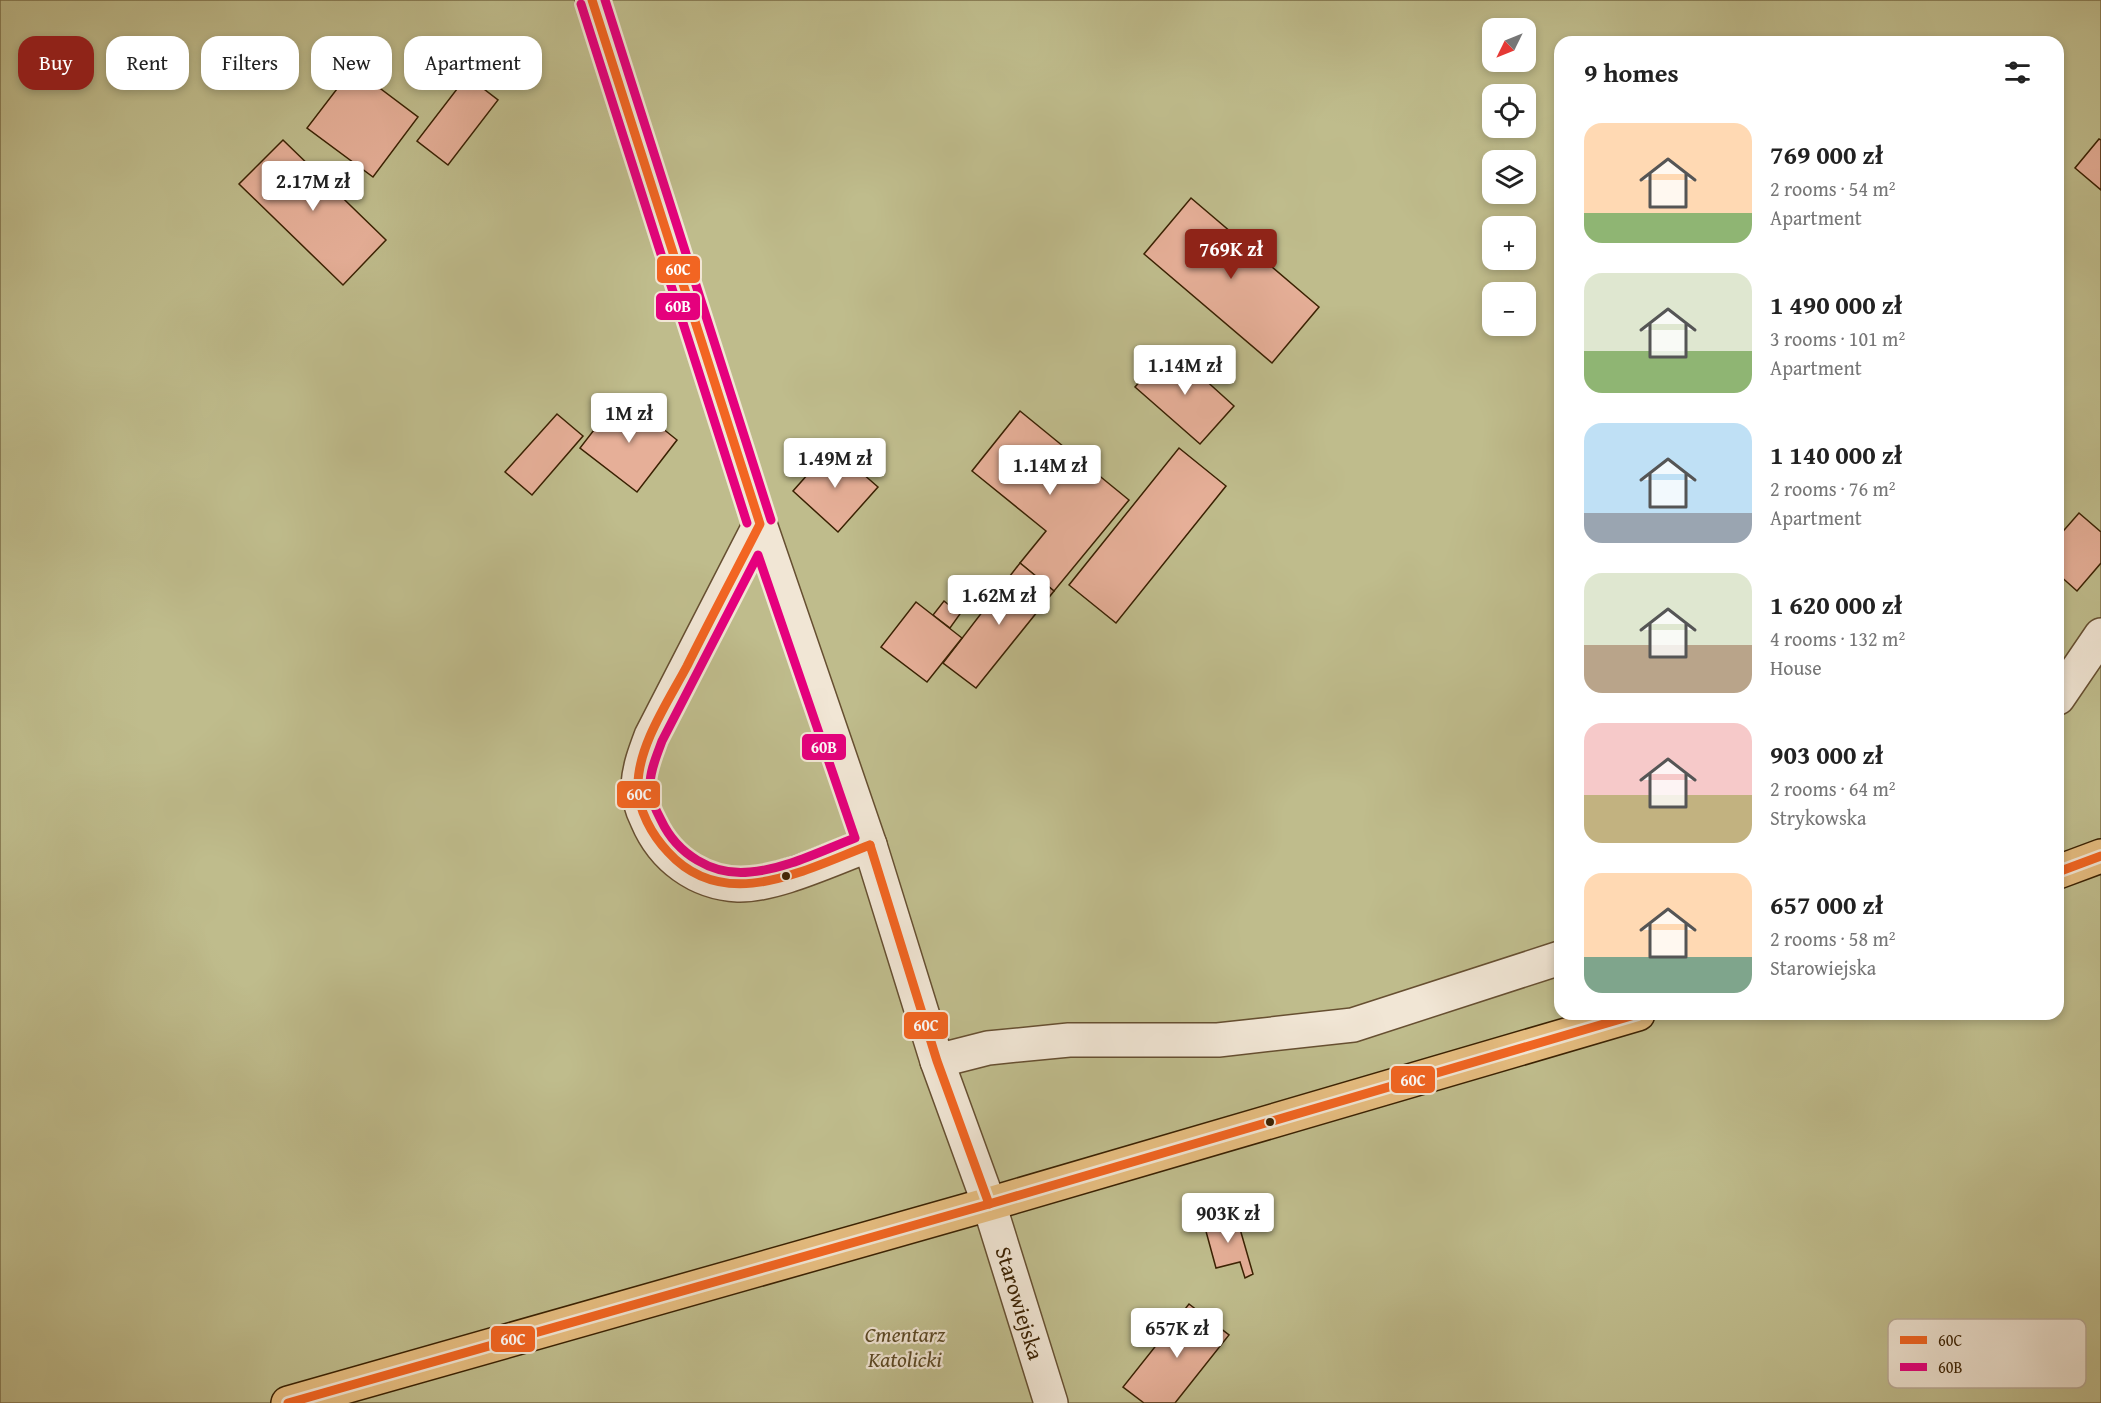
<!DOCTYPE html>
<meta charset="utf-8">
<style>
body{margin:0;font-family:"Gentium Book Plus",serif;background:#f6f6f6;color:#222;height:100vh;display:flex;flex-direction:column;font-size:22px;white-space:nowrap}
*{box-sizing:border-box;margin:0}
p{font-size:20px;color:#767676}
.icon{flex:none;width:33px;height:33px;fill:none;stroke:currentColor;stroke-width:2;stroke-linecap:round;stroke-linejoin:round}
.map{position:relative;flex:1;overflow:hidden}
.side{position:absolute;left:1554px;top:36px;width:510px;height:984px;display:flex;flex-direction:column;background:#fff;border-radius:18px;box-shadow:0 3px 9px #0003}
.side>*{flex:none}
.guide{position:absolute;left:18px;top:36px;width:570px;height:54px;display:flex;gap:12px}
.needle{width:39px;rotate:227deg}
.buttons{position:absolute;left:1482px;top:18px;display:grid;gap:12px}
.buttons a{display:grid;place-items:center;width:54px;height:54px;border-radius:12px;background:#fff;box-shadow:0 3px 9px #0003;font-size:30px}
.price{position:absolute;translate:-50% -51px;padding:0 14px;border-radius:6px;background:#fff;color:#222;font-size:20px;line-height:39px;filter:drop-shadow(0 2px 3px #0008)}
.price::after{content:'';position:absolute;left:50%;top:36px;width:18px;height:14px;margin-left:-9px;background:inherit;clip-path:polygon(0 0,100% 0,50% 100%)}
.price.on{background:#8f2418;color:#fff}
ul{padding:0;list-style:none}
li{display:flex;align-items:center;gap:18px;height:150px;padding:0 30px}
li span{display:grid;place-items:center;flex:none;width:168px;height:120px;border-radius:18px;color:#555}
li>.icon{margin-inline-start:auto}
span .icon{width:72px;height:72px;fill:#fffc;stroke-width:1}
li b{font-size:26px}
h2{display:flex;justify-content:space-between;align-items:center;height:72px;padding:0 30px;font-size:26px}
.tag{padding:0 21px;border-radius:18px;background:#fff;box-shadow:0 3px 9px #0003;font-size:21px;line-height:54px}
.tag.on{background:#8f2418;color:#fff}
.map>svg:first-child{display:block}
.green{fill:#bfbc8c;stroke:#7c6e47;stroke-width:1.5;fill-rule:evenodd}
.building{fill:#e6af98;stroke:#3a2102;stroke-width:1.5}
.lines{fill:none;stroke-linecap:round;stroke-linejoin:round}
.minor-casing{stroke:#664f31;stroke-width:36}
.major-casing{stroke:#3a2102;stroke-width:36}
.minor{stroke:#f1e6d5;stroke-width:33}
.major{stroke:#e5bc7f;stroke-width:33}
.bus-1-casing{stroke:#f1e6d5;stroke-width:14}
.bus-2-casing{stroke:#f1e6d5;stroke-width:14}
.bus-1{stroke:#f26522;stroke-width:9}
.bus-2{stroke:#e5007d;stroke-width:9}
.bus-dot{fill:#3a2102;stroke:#f1e6d5;stroke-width:2}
.labels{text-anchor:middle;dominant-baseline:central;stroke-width:4.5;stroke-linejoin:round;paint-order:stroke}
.street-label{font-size:22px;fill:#3a2102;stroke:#f1e6d5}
.park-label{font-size:22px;font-style:italic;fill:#5b4824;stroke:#f1e6d5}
.key{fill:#f1e6d5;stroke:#baab96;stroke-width:1.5}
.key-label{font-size:16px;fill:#3a2102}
.line-badge{stroke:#f1e6d5;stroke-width:2}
.badge-label{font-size:16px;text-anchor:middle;font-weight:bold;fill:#fff}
</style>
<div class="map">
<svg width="2101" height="1403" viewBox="0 0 2101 1403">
<rect width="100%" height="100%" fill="#ead8be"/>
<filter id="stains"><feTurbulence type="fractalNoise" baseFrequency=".00333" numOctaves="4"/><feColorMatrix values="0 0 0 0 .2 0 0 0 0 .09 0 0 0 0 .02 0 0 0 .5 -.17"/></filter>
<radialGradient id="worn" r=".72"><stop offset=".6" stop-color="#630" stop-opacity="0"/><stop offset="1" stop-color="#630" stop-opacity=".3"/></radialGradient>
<path class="green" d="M0,0h2101v1403h-2101zM1492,28h34v34h-34zM1560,42h498v972h-498zM1492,94h34v34h-34zM1492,160h34v34h-34zM1492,226h34v34h-34zM1492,292h34v34h-34z"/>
<g class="building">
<polygon points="353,68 418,117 373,177 307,128"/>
<polygon points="467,76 498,100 448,165 417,141"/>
<polygon points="2099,139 2101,140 2101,190 2075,168"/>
<polygon points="283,140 386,240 343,285 239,184"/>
<polygon points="1191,198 1319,307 1272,363 1144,254"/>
<polygon points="1170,348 1234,406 1200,444 1135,387"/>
<polygon points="621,395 677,440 637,492 580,448"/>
<polygon points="1020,411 1129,500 1054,591 1020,563 1046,531 972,471"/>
<polygon points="557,414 583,436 532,495 505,472"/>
<polygon points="832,447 878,487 838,532 793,491"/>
<polygon points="1179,448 1226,486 1116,623 1069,585"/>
<polygon points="2079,513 2101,532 2101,563 2077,591 2058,574 2058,537"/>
<polygon points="1020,563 1054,591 976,688 943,663"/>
<polygon points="944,601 960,614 950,628 933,615"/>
<polygon points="916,602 962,638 927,682 881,647"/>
<polygon points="1236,1215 1253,1274 1245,1278 1240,1262 1216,1268 1204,1224"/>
<polygon points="1189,1304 1229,1335 1175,1403 1144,1403 1123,1387"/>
</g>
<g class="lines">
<g class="minor-casing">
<g id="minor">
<polyline points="592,0 760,524 870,845 937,1061 989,1204 1051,1403"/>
<path d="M760,524l-109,212c-6,16 -12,32 -13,49 0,12 4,25 9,35 16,38 50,63 91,65 38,1 95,-27 132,-40"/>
<polyline points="2058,698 2101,635"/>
<polyline points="937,1061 988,1048 1069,1040 1218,1040 1353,1025 1560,958"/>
</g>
</g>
<g class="major-casing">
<g id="major">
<polyline points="2058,872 2101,856"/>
<polyline points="288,1403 989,1204 1638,1014"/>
</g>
</g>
<use href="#minor" class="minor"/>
<use href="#major" class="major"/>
<g class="bus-1-casing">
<g id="bus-1">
<path d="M592,0l168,524c-24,47 -49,94 -73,142 -18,34 -50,81 -49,121 0,23 14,48 30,65 57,63 138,17 202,-7"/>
<polyline points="870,845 937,1061 989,1204"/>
<polyline points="2058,872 2101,856"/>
<polyline points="288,1403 989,1204 1638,1014"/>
</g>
</g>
<g class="bus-2-casing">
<g id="bus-2">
<polyline points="605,0 771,520"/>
<polyline points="581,4 747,523"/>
<path d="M758,555l97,283c-34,13 -69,31 -105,34 -38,4 -73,-18 -89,-52 -6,-11 -11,-22 -11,-35 0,-15 7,-30 12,-44z"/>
</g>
</g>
<use href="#bus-1" class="bus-1"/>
<use href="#bus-2" class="bus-2"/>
</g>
<g class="bus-dot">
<circle cx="786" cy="876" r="5"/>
<circle cx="1270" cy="1122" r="5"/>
</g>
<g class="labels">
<g class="street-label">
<text transform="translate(1020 1303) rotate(73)">Starowiejska</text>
</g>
<g class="park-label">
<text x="905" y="1334">Cmentarz<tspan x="905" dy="25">Katolicki</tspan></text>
</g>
</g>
<rect x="1888" y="1319" width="198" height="69" rx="9" class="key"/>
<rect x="1900" y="1336" width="27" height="8" fill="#f26522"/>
<rect x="1900" y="1363" width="27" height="8" fill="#e5007d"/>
<g class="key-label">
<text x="1938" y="1346">60C</text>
<text x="1938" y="1373">60B</text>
</g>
<g class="line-badge">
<rect x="656" y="255" width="45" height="29" rx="6" fill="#f26522"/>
<rect x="655" y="292" width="46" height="29" rx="6" fill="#e5007d"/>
<rect x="801" y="733" width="46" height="28" rx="6" fill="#e5007d"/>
<rect x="616" y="780" width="45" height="29" rx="6" fill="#f26522"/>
<rect x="903" y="1011" width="46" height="29" rx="6" fill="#f26522"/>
<rect x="1390" y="1065" width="46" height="29" rx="6" fill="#f26522"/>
<rect x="490" y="1325" width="46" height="28" rx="6" fill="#f26522"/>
</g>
<g class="badge-label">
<text x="678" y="275">60C</text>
<text x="678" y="312">60B</text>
<text x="824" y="753">60B</text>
<text x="639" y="800">60C</text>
<text x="926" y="1031">60C</text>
<text x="1413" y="1086">60C</text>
<text x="513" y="1345">60C</text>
</g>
<rect width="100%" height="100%" filter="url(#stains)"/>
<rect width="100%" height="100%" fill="url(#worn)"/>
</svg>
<div class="buttons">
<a><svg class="needle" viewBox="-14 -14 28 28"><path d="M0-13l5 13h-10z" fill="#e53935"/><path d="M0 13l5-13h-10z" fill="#767676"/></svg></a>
<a><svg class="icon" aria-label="locate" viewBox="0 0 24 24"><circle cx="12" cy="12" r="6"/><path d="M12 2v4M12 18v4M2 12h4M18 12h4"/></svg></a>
<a><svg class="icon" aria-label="layers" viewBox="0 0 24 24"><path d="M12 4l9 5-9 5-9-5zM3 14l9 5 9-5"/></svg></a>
<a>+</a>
<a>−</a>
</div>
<b class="price" style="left:313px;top:212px">2.17M zł</b>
<b class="price on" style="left:1231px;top:280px">769K zł</b>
<b class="price" style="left:1185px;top:396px">1.14M zł</b>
<b class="price" style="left:629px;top:444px">1M zł</b>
<b class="price" style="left:835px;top:489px">1.49M zł</b>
<b class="price" style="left:1050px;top:496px">1.14M zł</b>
<b class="price" style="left:999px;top:626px">1.62M zł</b>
<b class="price" style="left:1228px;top:1244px">903K zł</b>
<b class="price" style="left:1177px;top:1359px">657K zł</b>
<div class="guide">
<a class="tag on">Buy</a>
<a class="tag">Rent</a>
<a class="tag">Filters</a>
<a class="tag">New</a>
<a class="tag">Apartment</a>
</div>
<section class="side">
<h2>9 homes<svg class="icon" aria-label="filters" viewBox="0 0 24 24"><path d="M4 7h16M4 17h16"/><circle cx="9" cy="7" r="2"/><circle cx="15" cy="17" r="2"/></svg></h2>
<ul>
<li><span style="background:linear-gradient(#ffd9b3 75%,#8fb573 0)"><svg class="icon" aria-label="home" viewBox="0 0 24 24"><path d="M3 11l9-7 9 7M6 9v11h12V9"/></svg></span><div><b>769 000 zł</b><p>2 rooms · 54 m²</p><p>Apartment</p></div></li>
<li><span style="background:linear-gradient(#dfe7d0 65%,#8fb573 0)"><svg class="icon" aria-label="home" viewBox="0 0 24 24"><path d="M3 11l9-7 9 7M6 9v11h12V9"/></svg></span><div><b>1 490 000 zł</b><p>3 rooms · 101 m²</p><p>Apartment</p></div></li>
<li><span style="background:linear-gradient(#bfe0f5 75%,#9aa5b1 0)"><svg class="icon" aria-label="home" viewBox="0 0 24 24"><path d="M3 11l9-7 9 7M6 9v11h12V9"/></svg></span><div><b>1 140 000 zł</b><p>2 rooms · 76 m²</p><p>Apartment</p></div></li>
<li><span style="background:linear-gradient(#dfe7d0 60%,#b9a48a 0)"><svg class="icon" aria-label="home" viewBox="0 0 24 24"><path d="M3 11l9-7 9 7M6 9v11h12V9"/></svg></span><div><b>1 620 000 zł</b><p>4 rooms · 132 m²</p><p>House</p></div></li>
<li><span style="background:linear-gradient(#f6c9c9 60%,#c2b280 0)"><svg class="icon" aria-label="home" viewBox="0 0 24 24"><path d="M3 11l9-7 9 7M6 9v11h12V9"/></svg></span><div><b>903 000 zł</b><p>2 rooms · 64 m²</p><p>Strykowska</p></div></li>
<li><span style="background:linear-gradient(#ffd9b3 70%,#7fa58c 0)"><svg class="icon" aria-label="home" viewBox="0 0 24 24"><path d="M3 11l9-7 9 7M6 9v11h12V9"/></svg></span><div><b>657 000 zł</b><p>2 rooms · 58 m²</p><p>Starowiejska</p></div></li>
</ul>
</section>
</div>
